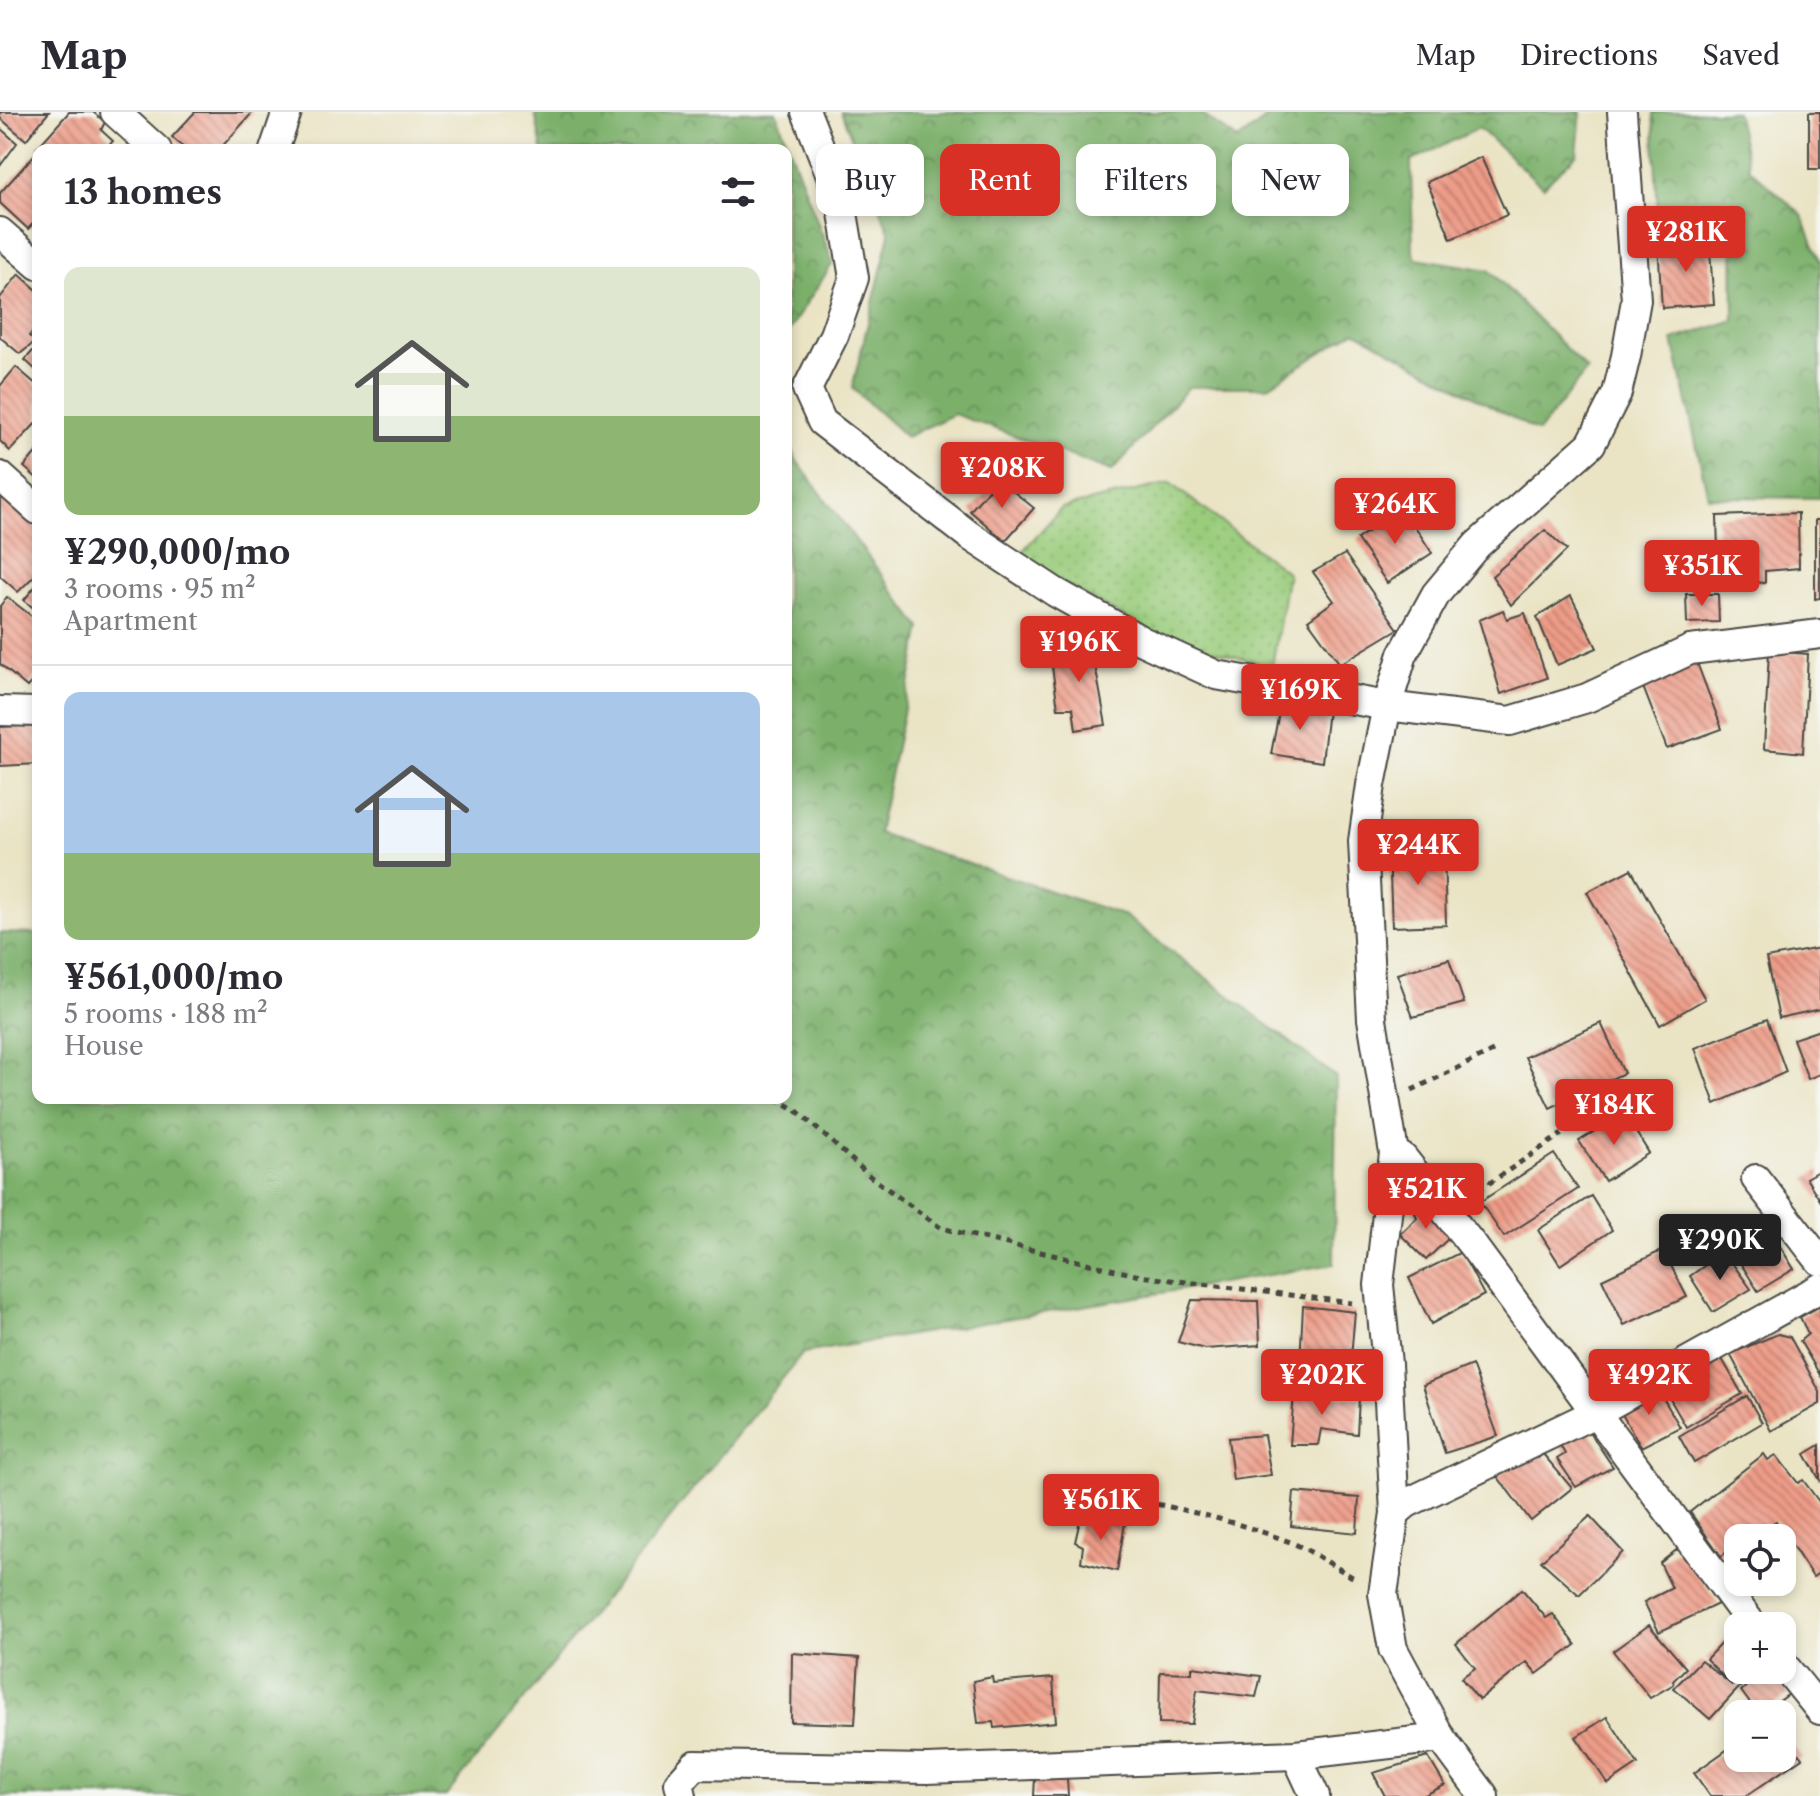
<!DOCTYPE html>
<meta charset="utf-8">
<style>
body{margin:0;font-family:"Libre Caslon Text",serif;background:#f7f7f7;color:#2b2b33;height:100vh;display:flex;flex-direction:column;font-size:30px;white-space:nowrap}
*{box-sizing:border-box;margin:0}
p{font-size:26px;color:#7c7c81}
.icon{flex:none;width:44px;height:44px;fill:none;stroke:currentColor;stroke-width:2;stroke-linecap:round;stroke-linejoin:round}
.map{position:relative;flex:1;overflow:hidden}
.side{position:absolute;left:32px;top:32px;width:760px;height:960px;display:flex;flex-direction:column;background:#fff;border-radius:16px;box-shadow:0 4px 12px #0003}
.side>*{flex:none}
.guide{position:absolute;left:816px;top:32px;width:760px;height:72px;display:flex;gap:16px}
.fabs{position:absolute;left:1724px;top:1412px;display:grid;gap:16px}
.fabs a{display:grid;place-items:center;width:72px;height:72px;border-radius:16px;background:#fff;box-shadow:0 4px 12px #0003;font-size:40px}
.price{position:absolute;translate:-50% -68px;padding:0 18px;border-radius:8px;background:#d93025;color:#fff;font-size:26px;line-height:52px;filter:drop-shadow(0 2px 4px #0008)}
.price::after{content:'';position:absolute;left:50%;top:48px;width:24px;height:18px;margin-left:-12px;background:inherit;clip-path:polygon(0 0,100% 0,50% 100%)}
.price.selected{background:#222;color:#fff}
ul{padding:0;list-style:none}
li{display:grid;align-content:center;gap:16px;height:424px;padding:0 32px}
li+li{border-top:2px solid #e1e1e2}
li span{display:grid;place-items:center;height:248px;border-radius:16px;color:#555}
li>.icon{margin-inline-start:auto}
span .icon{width:144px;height:144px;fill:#fffc;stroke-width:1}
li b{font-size:34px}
h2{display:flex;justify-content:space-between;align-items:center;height:96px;padding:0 32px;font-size:34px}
.chip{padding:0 28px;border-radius:16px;background:#fff;box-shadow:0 4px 12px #0003;font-size:28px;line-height:72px}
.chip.selected{background:#d93025;color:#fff}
header{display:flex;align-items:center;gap:48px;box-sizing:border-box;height:112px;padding:0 40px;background:#fff;border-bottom:2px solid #e1e1e2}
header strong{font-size:38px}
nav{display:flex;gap:44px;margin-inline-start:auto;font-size:28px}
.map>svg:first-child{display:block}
.grass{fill:url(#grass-dots);stroke:#627c53;stroke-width:2}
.forest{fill:url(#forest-crowns);stroke:#536e4b;stroke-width:2}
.building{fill:url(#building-back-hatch)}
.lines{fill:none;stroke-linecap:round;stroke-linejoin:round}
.street-casing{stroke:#484742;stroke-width:32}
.path{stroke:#484742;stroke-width:5;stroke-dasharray:6 6;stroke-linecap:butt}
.street{stroke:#fff;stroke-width:28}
</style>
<header>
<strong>Map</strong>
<nav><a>Map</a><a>Directions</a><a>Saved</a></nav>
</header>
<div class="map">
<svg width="1820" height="1684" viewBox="0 0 1820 1684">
<defs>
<pattern id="grass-dots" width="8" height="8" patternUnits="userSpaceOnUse" patternTransform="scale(2)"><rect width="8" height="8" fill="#9acc7b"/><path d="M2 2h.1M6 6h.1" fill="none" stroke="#85af6a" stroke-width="1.8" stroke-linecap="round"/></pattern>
<pattern id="forest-crowns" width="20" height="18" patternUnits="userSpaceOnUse" patternTransform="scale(2)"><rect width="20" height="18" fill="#7bb06b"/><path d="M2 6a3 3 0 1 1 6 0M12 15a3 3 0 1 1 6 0" fill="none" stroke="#658f58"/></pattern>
<pattern id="building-back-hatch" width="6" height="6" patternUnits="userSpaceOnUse" patternTransform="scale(2)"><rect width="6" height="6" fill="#ed9b87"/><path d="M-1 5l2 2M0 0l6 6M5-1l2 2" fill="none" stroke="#c07f6f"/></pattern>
</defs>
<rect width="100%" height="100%" fill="#f6f6f2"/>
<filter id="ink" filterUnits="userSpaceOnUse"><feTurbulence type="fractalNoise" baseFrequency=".0125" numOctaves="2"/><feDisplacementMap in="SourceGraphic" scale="16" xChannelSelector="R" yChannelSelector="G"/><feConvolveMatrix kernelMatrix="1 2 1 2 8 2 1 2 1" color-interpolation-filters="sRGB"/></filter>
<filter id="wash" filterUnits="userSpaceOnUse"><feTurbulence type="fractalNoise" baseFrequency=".006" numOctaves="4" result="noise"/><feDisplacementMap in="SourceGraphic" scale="32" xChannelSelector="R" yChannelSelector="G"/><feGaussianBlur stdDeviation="1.8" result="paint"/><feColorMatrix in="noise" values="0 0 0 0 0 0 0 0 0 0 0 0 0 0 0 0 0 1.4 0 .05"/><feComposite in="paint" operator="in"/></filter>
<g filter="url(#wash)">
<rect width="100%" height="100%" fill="#eae4c5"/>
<polygon class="grass" points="1170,371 1288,461 1272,554 1158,524 1017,445 1062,396"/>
<g class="forest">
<polygon points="535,0 776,0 833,151 786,223 786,38 542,38"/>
<polygon points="841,0 1199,0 1238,28 1275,0 1581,0 1577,42 1543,75 1479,16 1411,49 1413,139 1416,146 1489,158 1587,258 1538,320 1355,219 1267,275 1189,275 1112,359 954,302 906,325 852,276 890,122"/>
<polygon points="1653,0 1736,0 1749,56 1802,103 1820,150 1820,386 1708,385 1673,228 1734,208 1733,113 1658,106"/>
<polygon points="786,321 797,349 921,516 878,721 1125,804 1336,965 1334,1152 803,1241 446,1684 0,1684 0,821 38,822 38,986 786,986"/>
</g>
<g id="blocks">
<g class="building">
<polygon points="0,0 49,0 26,28 0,6"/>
<polygon points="69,0 93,0 105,10 101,18 113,29 105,38 40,38 37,36"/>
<polygon points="195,0 253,0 219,38 186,38 172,25"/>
<rect x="1809" y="0" width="11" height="57"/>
<polygon points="0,16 17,31 0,54"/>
<polygon points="36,41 38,43 38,106 28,117 0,91 0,81"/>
<polygon points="1481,45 1507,103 1451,127 1427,70"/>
<polygon points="1709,127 1714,192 1662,196 1658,131"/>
<polygon points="19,162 38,179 38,213 29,224 35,230 20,242 0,225 0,186"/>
<polygon points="38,233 38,260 25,248"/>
<polygon points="16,255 38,274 38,309 10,339 0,329 0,274"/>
<polygon points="38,338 38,367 24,355"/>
<polygon points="998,367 1034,396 1005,429 970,399"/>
<polygon points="8,380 38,407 38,460 18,480 0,464 0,389"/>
<polygon points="1403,396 1432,441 1387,471 1357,427"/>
<polygon points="1798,401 1799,456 1765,459 1765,470 1719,473 1717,404"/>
<polygon points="1815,408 1820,408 1820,486 1815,487"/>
<polygon points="1545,418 1567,438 1511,493 1492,464"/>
<polygon points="1345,442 1398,517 1340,552 1308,508 1334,489 1313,460"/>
<polygon points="38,471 38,500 24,488"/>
<polygon points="1686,482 1718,482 1719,510 1687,511"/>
<polygon points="1571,484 1597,536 1557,553 1537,505"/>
<polygon points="7,485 38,509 38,563 27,575 0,552 0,494"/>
<polygon points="1503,498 1507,507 1525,501 1547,566 1501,582 1479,508"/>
<polygon points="1090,525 1106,613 1076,618 1073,596 1058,596 1052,555 1061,553 1059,530"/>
<polygon points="1769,539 1808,542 1803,641 1764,637"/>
<polygon points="1694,543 1722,617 1667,637 1640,567"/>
<polygon points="1281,590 1328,598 1322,650 1271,642"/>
<polygon points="38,613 38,652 0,654 0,615"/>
<polygon points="1444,736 1446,813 1392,815 1389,738"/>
<polygon points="1631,757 1705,887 1660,913 1587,780"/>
<polygon points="1820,836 1820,897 1779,906 1766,846"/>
<polygon points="1449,847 1464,891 1413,905 1397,862"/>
<polygon points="1767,907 1786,960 1715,992 1695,936"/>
<polygon points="1601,911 1624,961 1550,996 1525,945"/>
<polygon points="1820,918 1820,962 1808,967 1793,927"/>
<polygon points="1624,1001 1649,1041 1605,1069 1579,1029"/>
<polygon points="1554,1042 1578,1077 1504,1125 1480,1090"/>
<polygon points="1820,1058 1820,1088 1806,1066"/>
<polygon points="1591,1084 1612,1118 1560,1153 1538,1118"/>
<polygon points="1424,1089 1453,1122 1426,1148 1400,1122 1417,1106 1413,1095"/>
<polygon points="1768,1115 1794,1157 1758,1179 1731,1136"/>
<polygon points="1663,1138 1687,1185 1624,1213 1602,1167"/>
<polygon points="1461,1140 1484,1183 1431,1212 1409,1166"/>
<polygon points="1724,1140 1751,1177 1713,1200 1690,1164"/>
<polygon points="1192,1188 1258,1189 1260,1233 1205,1237 1178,1230"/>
<polygon points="1303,1194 1355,1200 1350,1256 1300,1251"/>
<polygon points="1820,1194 1820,1263 1800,1229 1808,1222 1800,1205"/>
<polygon points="1778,1222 1790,1225 1820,1280 1820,1292 1771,1319 1730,1242"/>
<polygon points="1721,1245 1742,1282 1686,1315 1663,1275"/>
<polygon points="1472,1253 1498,1324 1445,1341 1423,1273"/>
<polygon points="1656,1274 1680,1315 1641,1335 1619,1297"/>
<polygon points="1294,1281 1359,1286 1357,1322 1321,1317 1318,1333 1290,1333"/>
<polygon points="1747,1284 1762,1311 1694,1351 1679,1324"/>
<polygon points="1586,1315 1613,1355 1576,1375 1557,1347 1565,1342 1559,1331"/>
<polygon points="1264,1323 1271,1363 1233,1368 1228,1326"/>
<polygon points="1820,1333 1820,1368 1805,1342"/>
<polygon points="1532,1339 1538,1346 1543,1342 1572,1376 1531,1409 1497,1364"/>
<polygon points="1764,1342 1768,1348 1776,1343 1798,1371 1803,1368 1820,1391 1820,1460 1813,1465 1776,1409 1749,1426 1738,1426 1738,1433 1721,1444 1690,1400"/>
<polygon points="1294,1380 1359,1386 1357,1421 1291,1414"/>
<polygon points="1081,1404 1125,1411 1117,1459 1081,1450 1083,1434 1075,1430"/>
<polygon points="1590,1404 1623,1440 1579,1483 1541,1449"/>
<polygon points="1679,1436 1699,1462 1718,1492 1659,1520 1644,1490 1672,1476 1660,1451"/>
<polygon points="1522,1477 1546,1506 1553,1502 1576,1533 1537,1562 1527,1550 1479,1588 1461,1566 1475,1556 1456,1532"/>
<polygon points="1649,1513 1686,1556 1673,1569 1674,1572 1650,1586 1613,1539"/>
<polygon points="1730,1522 1738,1530 1738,1558 1758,1558 1737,1578 1710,1607 1674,1576 1701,1548 1733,1574 1706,1547"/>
<polygon points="792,1541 859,1546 855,1612 791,1610"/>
<polygon points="1192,1555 1261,1564 1256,1585 1197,1578 1192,1612 1159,1611 1160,1560 1192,1561"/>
<polygon points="1768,1558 1770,1558 1789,1582 1762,1602 1758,1602 1741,1579"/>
<polygon points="992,1565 993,1571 1053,1566 1056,1610 994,1616 993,1610 978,1611 973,1569"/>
<polygon points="1607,1605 1638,1652 1608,1672 1576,1625"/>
<polygon points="1782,1621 1802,1646 1746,1684 1710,1684 1694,1661 1738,1630 1738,1646 1782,1646"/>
<polygon points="1428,1645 1445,1673 1423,1684 1385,1684 1373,1661"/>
<polygon points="1035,1665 1067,1666 1068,1684 1034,1684"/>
</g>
</g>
</g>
<g filter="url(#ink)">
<use href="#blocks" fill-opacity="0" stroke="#484742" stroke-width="2"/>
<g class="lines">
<g class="street-casing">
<g id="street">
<polyline points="115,0 157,38"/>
<polyline points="806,0 841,89 854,166 834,223 807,277 822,310 970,424 1055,480 1142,529 1216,563 1387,594 1510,609 1587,586 1690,538 1820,522"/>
<polyline points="274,38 287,0"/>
<polyline points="0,120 38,153"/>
<polyline points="0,364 38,398"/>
<polyline points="0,599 38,600"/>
<polyline points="1394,1041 1403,1046 1473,1134 1753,1514"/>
<polyline points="1756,1067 1820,1149"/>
<polyline points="1395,1401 1407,1391 1595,1301 1820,1176"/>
<polyline points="1782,1551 1820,1598"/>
<polyline points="1296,1643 1315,1684"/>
<polyline points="682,1684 679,1671 695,1653 927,1657 1296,1643 1441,1626"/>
<polyline points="1484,1684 1441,1626 1393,1537 1383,1482 1395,1401 1387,1252 1379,1173 1394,1041 1372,907 1363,729 1371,673 1387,594 1403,542 1436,482 1477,433 1591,332 1617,281 1626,244 1636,188 1622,0"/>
</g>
</g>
<g class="path">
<polyline points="1412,978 1495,938"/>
<polyline points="776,986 796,998 871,1065 941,1116 1140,1164 1352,1191"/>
<polyline points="1469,1085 1562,1022"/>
<polyline points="1268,1286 1292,1272 1359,1274"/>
<path d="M1051,1373c79,13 164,28 239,57 22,9 43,24 64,36"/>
</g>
<use href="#street" class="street"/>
</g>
</g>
</svg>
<div class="fabs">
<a><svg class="icon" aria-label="locate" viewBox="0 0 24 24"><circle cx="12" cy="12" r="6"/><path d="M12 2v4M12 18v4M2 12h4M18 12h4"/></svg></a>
<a>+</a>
<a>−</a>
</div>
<b class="price" style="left:1686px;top:162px">¥281K</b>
<b class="price" style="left:1002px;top:398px">¥208K</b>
<b class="price" style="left:1395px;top:434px">¥264K</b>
<b class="price" style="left:1702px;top:496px">¥351K</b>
<b class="price" style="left:1079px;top:572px">¥196K</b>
<b class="price" style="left:1300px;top:620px">¥169K</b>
<b class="price" style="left:1418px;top:775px">¥244K</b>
<b class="price" style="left:1614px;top:1035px">¥184K</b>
<b class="price" style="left:1426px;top:1119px">¥521K</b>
<b class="price selected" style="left:1720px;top:1170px">¥290K</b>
<b class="price" style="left:1322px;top:1305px">¥202K</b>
<b class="price" style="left:1649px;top:1305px">¥492K</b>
<b class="price" style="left:1101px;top:1430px">¥561K</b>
<div class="guide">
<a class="chip">Buy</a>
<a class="chip selected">Rent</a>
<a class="chip">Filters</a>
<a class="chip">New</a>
</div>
<section class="side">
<h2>13 homes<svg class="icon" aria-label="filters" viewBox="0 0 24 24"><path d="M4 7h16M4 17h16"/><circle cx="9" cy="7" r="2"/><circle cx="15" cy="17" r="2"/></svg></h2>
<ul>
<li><span style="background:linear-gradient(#dfe7d0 60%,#8fb573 0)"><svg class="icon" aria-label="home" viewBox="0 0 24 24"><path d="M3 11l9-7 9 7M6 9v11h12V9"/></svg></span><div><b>¥290,000/mo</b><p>3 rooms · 95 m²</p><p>Apartment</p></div></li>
<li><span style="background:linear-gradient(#a9c7e8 65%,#8fb573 0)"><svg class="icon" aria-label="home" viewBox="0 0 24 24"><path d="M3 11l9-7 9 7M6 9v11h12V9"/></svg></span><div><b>¥561,000/mo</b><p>5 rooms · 188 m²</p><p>House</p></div></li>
</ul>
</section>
</div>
